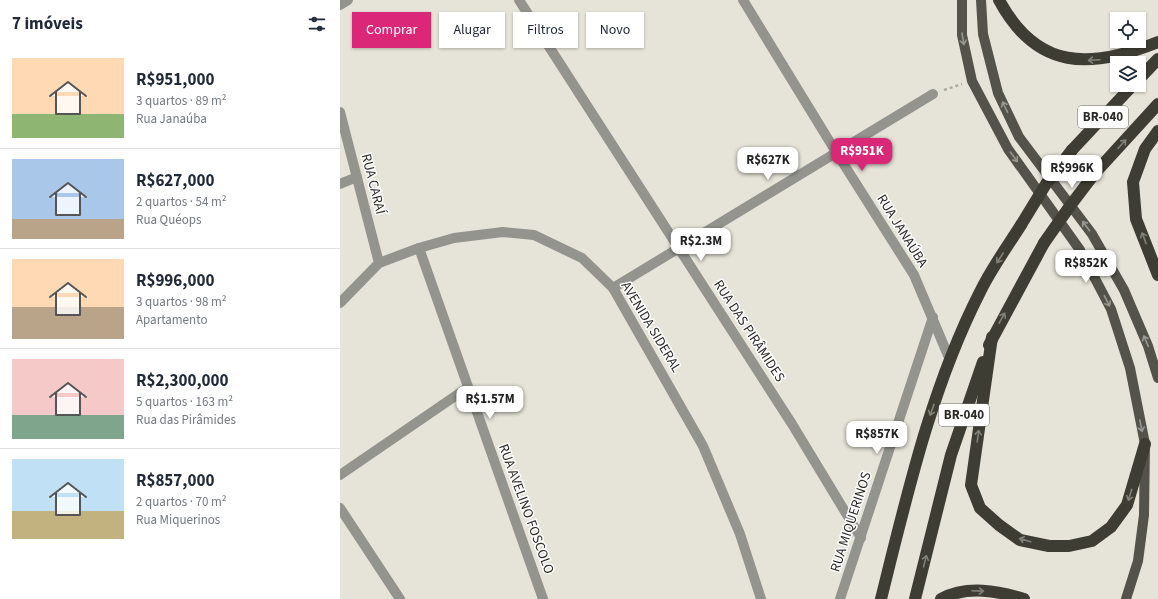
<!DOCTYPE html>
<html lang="pt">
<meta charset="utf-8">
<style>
body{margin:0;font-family:"Source Sans 3",sans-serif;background:#f6f6f7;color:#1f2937;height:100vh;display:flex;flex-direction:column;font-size:15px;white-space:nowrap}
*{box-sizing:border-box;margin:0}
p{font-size:13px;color:#747a83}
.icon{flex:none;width:22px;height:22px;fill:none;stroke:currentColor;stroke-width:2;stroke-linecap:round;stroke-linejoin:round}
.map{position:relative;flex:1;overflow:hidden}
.panel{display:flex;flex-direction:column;background:#fff;width:340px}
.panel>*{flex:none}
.top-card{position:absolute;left:12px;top:12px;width:380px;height:36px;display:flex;gap:8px}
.controls{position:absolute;left:770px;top:12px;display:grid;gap:8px}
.controls a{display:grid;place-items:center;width:36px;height:36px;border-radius:0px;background:#fff;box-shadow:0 1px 3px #0004;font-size:20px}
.price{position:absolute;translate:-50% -34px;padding:0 9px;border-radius:8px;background:#fff;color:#222;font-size:13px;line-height:26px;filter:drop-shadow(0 1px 2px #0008)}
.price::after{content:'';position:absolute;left:50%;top:24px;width:12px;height:9px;margin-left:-6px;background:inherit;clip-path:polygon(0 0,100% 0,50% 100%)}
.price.on{background:#db2777;color:#fff}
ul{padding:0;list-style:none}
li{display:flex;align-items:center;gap:12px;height:100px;padding:0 12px}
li+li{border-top:1px solid #e0e1e3}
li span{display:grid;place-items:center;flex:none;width:112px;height:80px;border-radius:0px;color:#555}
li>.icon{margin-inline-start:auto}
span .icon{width:48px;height:48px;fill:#fffc;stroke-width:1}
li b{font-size:17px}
h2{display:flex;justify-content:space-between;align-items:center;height:48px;padding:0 12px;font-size:17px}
.pill{padding:0 14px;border-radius:0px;background:#fff;box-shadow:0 1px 3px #0004;font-size:14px;line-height:36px}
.pill.on{background:#db2777;color:#fff}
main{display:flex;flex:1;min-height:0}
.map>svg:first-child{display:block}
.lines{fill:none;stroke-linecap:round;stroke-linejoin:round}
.path{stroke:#aeaba2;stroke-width:2.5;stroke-dasharray:3 3;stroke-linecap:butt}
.minor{stroke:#94948f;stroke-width:10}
.major{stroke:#53534b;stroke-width:10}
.highway{stroke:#3d3d33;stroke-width:12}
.highway-bridge{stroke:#3d3d33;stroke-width:12}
.oneway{stroke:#989893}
.oneway2{stroke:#81817a}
.labels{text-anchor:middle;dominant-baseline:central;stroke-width:3;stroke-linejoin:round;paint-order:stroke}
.shield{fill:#fff;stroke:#6b6a66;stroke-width:1}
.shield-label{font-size:13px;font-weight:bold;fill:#2b2a25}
.street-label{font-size:14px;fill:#2b2a25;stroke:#fff}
</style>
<main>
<section class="panel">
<h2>7 imóveis<svg class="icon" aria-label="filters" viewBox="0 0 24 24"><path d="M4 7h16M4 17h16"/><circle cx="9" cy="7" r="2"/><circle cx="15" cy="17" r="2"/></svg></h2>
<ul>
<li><span style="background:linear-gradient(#ffd9b3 70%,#8fb573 0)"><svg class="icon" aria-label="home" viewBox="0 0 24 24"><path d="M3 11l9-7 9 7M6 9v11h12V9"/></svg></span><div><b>R$951,000</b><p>3 quartos · 89 m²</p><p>Rua Janaúba</p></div></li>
<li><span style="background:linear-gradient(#a9c7e8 75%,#b9a48a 0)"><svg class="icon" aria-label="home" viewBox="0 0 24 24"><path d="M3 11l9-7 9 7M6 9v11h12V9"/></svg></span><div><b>R$627,000</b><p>2 quartos · 54 m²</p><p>Rua Quéops</p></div></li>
<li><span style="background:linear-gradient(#ffd9b3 60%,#b9a48a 0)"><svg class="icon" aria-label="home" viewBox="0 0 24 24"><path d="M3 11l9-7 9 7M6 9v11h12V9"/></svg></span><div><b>R$996,000</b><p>3 quartos · 98 m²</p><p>Apartamento</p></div></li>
<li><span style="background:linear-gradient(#f6c9c9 70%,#7fa58c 0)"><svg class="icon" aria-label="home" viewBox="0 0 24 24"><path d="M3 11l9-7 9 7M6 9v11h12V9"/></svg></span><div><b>R$2,300,000</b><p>5 quartos · 163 m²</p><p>Rua das Pirâmides</p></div></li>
<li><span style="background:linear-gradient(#bfe0f5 65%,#c2b280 0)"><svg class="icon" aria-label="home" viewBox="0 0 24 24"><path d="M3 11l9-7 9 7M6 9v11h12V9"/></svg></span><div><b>R$857,000</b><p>2 quartos · 70 m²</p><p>Rua Miquerinos</p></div></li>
</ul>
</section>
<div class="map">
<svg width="818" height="599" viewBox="0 0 818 599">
<rect width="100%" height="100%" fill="#e6e3d8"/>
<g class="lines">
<polyline class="path" points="604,90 622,84"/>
<g class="minor">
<polyline points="179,0 452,424 521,538"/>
<polyline points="403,0 496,152 574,275 610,360"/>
<polyline points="0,5 8,0"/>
<polyline points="0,112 39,263"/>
<polyline points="0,184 17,177"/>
<polyline points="79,248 203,599"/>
<polyline points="273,288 593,94"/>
<polyline points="0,303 39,263 79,248 114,238 163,232 194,235 242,258 273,288 363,446 400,534 421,599"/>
<polyline points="0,475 127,388"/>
<polyline points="0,508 60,599"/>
<polyline points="500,599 593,317"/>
</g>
<g class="major">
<polyline points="622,0 622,35 632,81 668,149 740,250 771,309 790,368 805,444 804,515 798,561 786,599"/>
<polyline points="641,0 643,34 658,93 679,137 752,234 784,290 808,346 818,378"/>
</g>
<g class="highway">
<path d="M659,0c38,71 92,69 159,42"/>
<polyline points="799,79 818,59"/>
<polyline points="818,131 805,149 793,182 796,219 818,275"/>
<polyline points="732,150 793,85"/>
<polyline points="755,173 818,104"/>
<polyline points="652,337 631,485 640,508 659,525 680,540 709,546 729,546 752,541 771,527 787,505 805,444"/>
<polyline points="649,345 704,243"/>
<path d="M541,599c26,-104 50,-211 99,-307 11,-23 27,-45 41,-67"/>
<polyline points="575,599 611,455 643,362"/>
<path d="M601,599c26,-14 57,-8 83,0"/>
</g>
<g class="highway-bridge">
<polyline points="681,225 706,184 732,150"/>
<polyline points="704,243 730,206 755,173"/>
</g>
</g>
<defs><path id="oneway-shaft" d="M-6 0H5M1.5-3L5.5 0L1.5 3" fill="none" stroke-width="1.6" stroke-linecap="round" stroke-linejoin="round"/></defs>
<g class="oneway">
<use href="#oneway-shaft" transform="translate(623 39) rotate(81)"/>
<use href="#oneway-shaft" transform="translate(665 107) rotate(-116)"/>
<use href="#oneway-shaft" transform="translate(674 157) rotate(54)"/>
<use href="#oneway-shaft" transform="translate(746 226) rotate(-127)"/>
<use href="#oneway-shaft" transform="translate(767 301) rotate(63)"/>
<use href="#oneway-shaft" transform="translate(806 341) rotate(-113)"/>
<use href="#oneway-shaft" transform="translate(801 426) rotate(79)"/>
</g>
<g class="oneway2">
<use href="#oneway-shaft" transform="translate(754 60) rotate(177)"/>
<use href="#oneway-shaft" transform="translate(782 144) rotate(-48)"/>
<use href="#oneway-shaft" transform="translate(804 238) rotate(-111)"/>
<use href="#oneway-shaft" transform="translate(660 258) rotate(122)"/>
<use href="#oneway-shaft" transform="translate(662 318) rotate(-61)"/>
<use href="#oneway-shaft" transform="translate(592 410) rotate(110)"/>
<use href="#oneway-shaft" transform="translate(638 436) rotate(-82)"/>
<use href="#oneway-shaft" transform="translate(790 495) rotate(107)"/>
<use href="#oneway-shaft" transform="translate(685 540) rotate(-164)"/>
<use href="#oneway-shaft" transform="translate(585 561) rotate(-76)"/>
<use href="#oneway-shaft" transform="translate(638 591) rotate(2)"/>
</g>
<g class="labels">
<g class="shield">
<rect x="738" y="106" width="50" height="22" rx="3"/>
<rect x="599" y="404" width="50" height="22" rx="3"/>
</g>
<g class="shield-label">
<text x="763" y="117">BR-040</text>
<text x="624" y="415">BR-040</text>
</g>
<g class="street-label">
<text transform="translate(33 184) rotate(76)">RUA CARAÍ</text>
<text transform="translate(562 231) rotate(58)">RUA JANAÚBA</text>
<text transform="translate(311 327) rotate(59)">AVENIDA SIDERAL</text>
<text transform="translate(409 331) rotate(57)">RUA DAS PIRÂMIDES</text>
<text transform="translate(186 509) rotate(70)">RUA AVELINO FOSCOLO</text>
<text transform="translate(511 522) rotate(-72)">RUA MIQUERINOS</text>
</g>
</g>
</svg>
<div class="controls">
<a><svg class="icon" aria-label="locate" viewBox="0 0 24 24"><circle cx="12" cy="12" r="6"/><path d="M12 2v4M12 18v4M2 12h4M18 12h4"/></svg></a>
<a><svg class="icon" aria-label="layers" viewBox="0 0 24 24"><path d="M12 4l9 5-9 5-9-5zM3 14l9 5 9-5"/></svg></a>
</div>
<b class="price on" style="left:522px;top:172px">R$951K</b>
<b class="price" style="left:428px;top:181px">R$627K</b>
<b class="price" style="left:732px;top:189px">R$996K</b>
<b class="price" style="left:361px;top:262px">R$2.3M</b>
<b class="price" style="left:746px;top:284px">R$852K</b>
<b class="price" style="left:150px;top:420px">R$1.57M</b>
<b class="price" style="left:537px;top:455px">R$857K</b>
<div class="top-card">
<a class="pill on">Comprar</a>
<a class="pill">Alugar</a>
<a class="pill">Filtros</a>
<a class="pill">Novo</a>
</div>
</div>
</main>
